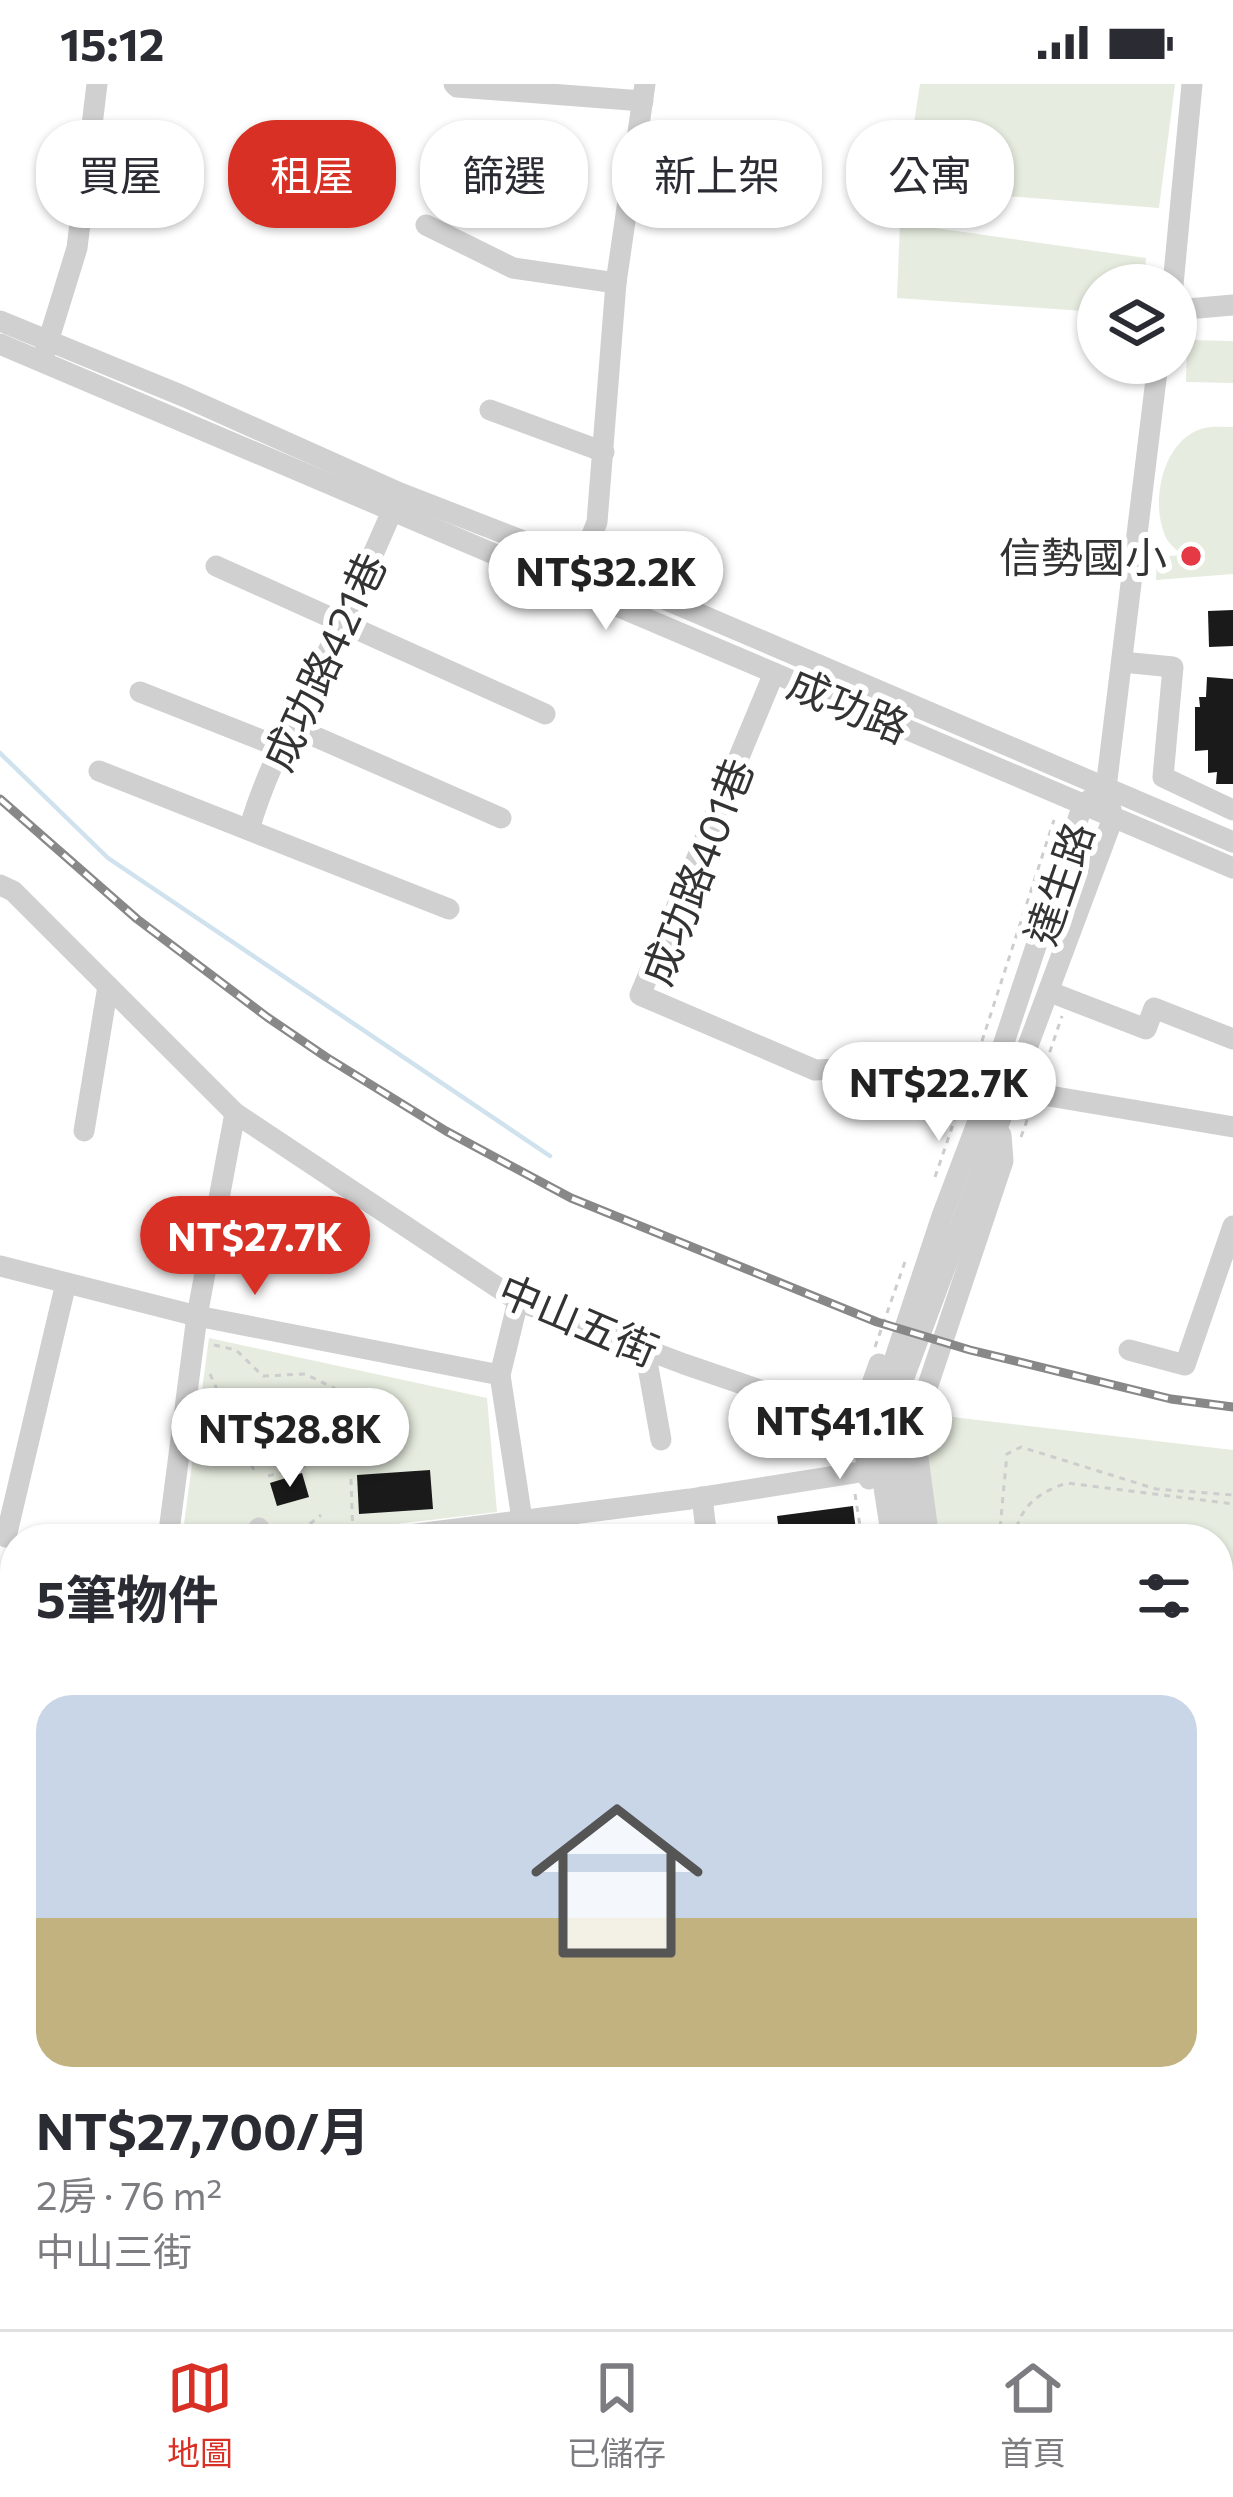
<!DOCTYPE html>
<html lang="zh-TW">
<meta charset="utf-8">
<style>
body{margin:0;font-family:Commissioner,"Noto Sans TC",sans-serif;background:#f7f7f7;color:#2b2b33;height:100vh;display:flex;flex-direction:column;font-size:45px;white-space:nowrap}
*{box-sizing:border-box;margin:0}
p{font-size:39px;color:#7c7c81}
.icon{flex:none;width:66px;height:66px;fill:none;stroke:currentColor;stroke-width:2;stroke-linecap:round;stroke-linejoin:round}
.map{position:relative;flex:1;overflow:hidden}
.side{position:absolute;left:0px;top:1440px;width:1233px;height:807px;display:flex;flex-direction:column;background:#fff;border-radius:48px 48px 0 0;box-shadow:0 3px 9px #0004}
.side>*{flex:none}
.hud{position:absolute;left:36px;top:36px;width:1161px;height:108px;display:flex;gap:24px}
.controls{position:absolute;left:1077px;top:180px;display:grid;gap:24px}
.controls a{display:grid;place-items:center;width:120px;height:120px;border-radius:50%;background:#fff;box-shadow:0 3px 9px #0004;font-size:60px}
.price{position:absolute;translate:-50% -102px;padding:0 27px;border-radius:42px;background:#fff;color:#222;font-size:39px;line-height:78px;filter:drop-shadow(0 3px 6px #0008)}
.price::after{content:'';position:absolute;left:50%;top:72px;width:36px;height:27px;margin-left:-18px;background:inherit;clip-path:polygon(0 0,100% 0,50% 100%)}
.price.selected{background:#d93025;color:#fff}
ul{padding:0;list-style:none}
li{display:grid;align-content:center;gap:24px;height:636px;padding:0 36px}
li+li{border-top:3px solid #e1e1e2}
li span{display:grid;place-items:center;height:372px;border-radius:36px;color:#555}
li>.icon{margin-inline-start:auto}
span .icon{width:216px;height:216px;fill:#fffc;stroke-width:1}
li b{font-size:51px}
h2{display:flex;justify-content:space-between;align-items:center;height:144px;padding:0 36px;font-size:51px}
.tag{padding:0 42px;border-radius:48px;background:#fff;box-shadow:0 3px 9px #0004;font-size:42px;line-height:108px}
.tag.selected{background:#d93025;color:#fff}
.status{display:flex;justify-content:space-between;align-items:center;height:84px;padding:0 60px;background:#fff;direction:ltr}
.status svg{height:33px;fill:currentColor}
.tabs{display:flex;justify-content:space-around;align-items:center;height:168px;border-top:3px solid #e1e1e2;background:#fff;font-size:33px;color:#7c7c81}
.tabs a{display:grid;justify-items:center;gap:6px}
.tabs .selected{color:#d93025}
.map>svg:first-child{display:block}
.green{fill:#e6ecdf}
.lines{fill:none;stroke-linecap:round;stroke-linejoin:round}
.stream{stroke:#cfe2ee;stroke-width:4.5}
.building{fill:#1a1a1a}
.path{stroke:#cdcdcd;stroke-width:3;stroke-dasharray:6 6;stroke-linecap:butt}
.minor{stroke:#d0d0d0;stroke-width:21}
.rail-casing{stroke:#888;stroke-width:9}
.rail{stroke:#fff;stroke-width:4.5;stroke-dasharray:14;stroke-linecap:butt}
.poi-dot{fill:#e63946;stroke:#fff;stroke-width:4.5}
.labels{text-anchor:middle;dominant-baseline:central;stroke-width:12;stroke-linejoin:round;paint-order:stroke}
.poi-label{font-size:42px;fill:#333;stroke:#fff;text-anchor:end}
.street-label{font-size:42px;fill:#333;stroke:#fff}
</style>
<div class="status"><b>15:12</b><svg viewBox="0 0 49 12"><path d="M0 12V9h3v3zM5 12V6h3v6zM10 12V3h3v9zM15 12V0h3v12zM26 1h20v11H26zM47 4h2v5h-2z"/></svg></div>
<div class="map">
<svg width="1233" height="2245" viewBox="0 0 1233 2245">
<rect width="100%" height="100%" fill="#fff"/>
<g class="green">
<polygon points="920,0 1175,0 1159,124 904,104"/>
<polygon points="900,139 1146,174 1144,201 1098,201 1098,228 897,214"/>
<polygon points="1187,256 1233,257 1233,299 1186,298"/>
<path d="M1233,343v147l-77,6 1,-23 25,-2c-7,-7 -15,-12 -18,-22 -13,-34 -1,-94 40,-105 9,-2 20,-1 29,-1z"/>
<polygon points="209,1254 487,1314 497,1428 271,1455 182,1455"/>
<polygon points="927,1330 1233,1366 1233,1757 1218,1763 1218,1455 935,1455 923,1364"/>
</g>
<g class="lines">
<polyline class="stream" points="0,669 108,774 550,1072"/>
</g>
<g class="building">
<polygon points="1233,526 1233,562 1209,563 1208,527"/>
<polygon points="1207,593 1233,595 1233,700 1216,700 1217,688 1208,689 1208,666 1195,667 1195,623 1200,623 1199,613 1206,613"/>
<polygon points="430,1386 433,1425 359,1430 357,1391"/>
<polygon points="302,1389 309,1413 277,1422 270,1399"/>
<polygon points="853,1422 857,1455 780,1455 777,1432"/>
<polygon points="1218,1581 1233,1616 1233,1685 1218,1691"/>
<polygon points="1218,1839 1233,1871 1233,1925 1218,1927"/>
</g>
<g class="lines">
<g class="path">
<polyline points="982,957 1054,736"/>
<polyline points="1042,991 1062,932"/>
<polyline points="1021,1053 1030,1028"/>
<polyline points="935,1093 967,1000"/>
<polyline points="214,1261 236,1266 263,1292 305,1290 342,1308 357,1325"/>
<polyline points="875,1263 906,1175"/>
<polyline points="210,1290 216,1303 220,1333"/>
<polyline points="203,1337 220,1336 236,1352 255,1388"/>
<polyline points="268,1392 305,1382"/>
<polyline points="351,1395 353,1455"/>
<polyline points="855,1410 862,1455"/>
<polyline points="291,1455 321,1431"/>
<polyline points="999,1455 1007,1370 1021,1363 1156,1405 1233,1411"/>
<path d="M1014,1455c5,-32 23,-46 53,-56l166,21"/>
<polyline points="1218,1536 1233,1536"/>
<polyline points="1218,1698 1233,1692"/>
<polyline points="1,1952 15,1950"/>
</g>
<g class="minor">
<polyline points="454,0 457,3 643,17"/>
<polyline points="426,141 513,184 616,199"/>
<polyline points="1173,201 1192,0"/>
<polyline points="1176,226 1233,221"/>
<polyline points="0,237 183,312 400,409 580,479 1233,758"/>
<polyline points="0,260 1233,784"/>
<polyline points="44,271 77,164 97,0"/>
<polyline points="490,326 604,368"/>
<polyline points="216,482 545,630"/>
<polyline points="576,491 597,438 616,199 645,0"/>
<polyline points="1122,578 1173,583 1163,693 1233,726"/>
<polyline points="774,589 640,911 815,986 998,978"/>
<polyline points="140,608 282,664"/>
<polyline points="291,642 501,734"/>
<polyline points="99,687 449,825"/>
<path d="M249,746c15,-54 43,-106 68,-156 28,-57 54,-114 79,-172"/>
<polyline points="0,801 13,807 235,1029 518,1217 684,1280 845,1335 860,1334"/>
<polyline points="1050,908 1146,945 1154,924 1233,955"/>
<polyline points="1014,1006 1233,1043"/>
<polyline points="84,1047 108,902"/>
<polyline points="0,1182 197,1232 500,1291"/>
<polyline points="518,1217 500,1291 525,1455"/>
<polyline points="645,1266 661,1356"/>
<polyline points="1129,1266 1185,1281 1233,1142"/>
<polyline points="869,1395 860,1334 879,1280"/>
<polyline points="702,1413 707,1455"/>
<polyline points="259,1444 262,1455"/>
<polyline points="6,1453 66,1199"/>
<polyline points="168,1455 197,1232 235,1029"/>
<polyline points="377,1455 690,1415 867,1387"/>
<polyline points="892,1455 880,1378 879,1344 885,1304 942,1132 978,1037 1083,720 1091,715"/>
<polyline points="910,1455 896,1344 900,1304 1113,734 1106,704 1158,279"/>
<polyline points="929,1455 915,1352 917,1334 1003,1077 1001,1051"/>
<polyline points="0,1713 15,1711"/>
<polyline points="1218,1800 1233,1792 1226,1779"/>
<polyline points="0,1903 15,1901"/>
<polyline points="0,1928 15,1926"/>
<polyline points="1218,2025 1233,2023"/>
<polyline points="0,2058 15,2161"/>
<polyline points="0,2209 15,2206"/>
<polyline points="24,2232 26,2245"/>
<polyline points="260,2232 262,2245"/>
<polyline points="447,2232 449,2245"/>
<polyline points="626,2232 628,2245"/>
<polyline points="802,2232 804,2245"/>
<polyline points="996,2232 998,2245"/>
<polyline points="1023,2232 1024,2245"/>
</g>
<g class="rail-casing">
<polyline id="rail" points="0,715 137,835 267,933 326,973 446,1047 571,1114 877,1238 970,1266 1171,1315 1233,1323"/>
</g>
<use href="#rail" class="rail"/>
</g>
<circle class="poi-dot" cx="1191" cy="472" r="12"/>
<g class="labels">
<g class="poi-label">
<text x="1167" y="472">信勢國小</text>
</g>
<g class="street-label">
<text transform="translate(323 577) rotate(-65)">成功路421巷</text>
<text transform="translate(849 620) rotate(23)">成功路</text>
<text transform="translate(696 787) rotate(-69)">成功路401巷</text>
<text transform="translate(1058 799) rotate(-71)">達生路</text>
<text transform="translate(579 1235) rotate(23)">中山五街</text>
</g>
</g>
</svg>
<div class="controls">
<a><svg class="icon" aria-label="layers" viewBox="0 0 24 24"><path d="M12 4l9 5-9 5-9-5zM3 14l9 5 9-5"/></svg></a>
</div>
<b class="price" style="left:606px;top:549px">NT$32.2K</b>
<b class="price" style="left:939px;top:1060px">NT$22.7K</b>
<b class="price selected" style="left:255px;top:1214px">NT$27.7K</b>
<b class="price" style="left:840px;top:1398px">NT$41.1K</b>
<b class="price" style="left:290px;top:1406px">NT$28.8K</b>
<div class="hud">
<a class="tag">買屋</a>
<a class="tag selected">租屋</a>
<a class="tag">篩選</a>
<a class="tag">新上架</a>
<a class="tag">公寓</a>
</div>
<section class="side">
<h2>5筆物件<svg class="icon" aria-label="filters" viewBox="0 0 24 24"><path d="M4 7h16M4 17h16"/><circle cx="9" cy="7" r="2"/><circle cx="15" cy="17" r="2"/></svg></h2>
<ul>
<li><span style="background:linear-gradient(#c9d6e8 60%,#c2b280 0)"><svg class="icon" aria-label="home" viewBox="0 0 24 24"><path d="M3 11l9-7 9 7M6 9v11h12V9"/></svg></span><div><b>NT$27,700/月</b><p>2房 · 76 m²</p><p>中山三街</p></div></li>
</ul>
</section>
</div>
<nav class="tabs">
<a class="selected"><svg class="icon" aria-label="map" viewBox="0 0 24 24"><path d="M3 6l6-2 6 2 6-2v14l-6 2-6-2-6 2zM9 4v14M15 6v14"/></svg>地圖</a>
<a><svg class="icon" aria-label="saved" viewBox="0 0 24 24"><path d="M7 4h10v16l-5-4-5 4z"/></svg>已儲存</a>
<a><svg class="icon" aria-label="home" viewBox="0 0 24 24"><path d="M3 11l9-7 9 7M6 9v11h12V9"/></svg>首頁</a>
</nav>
